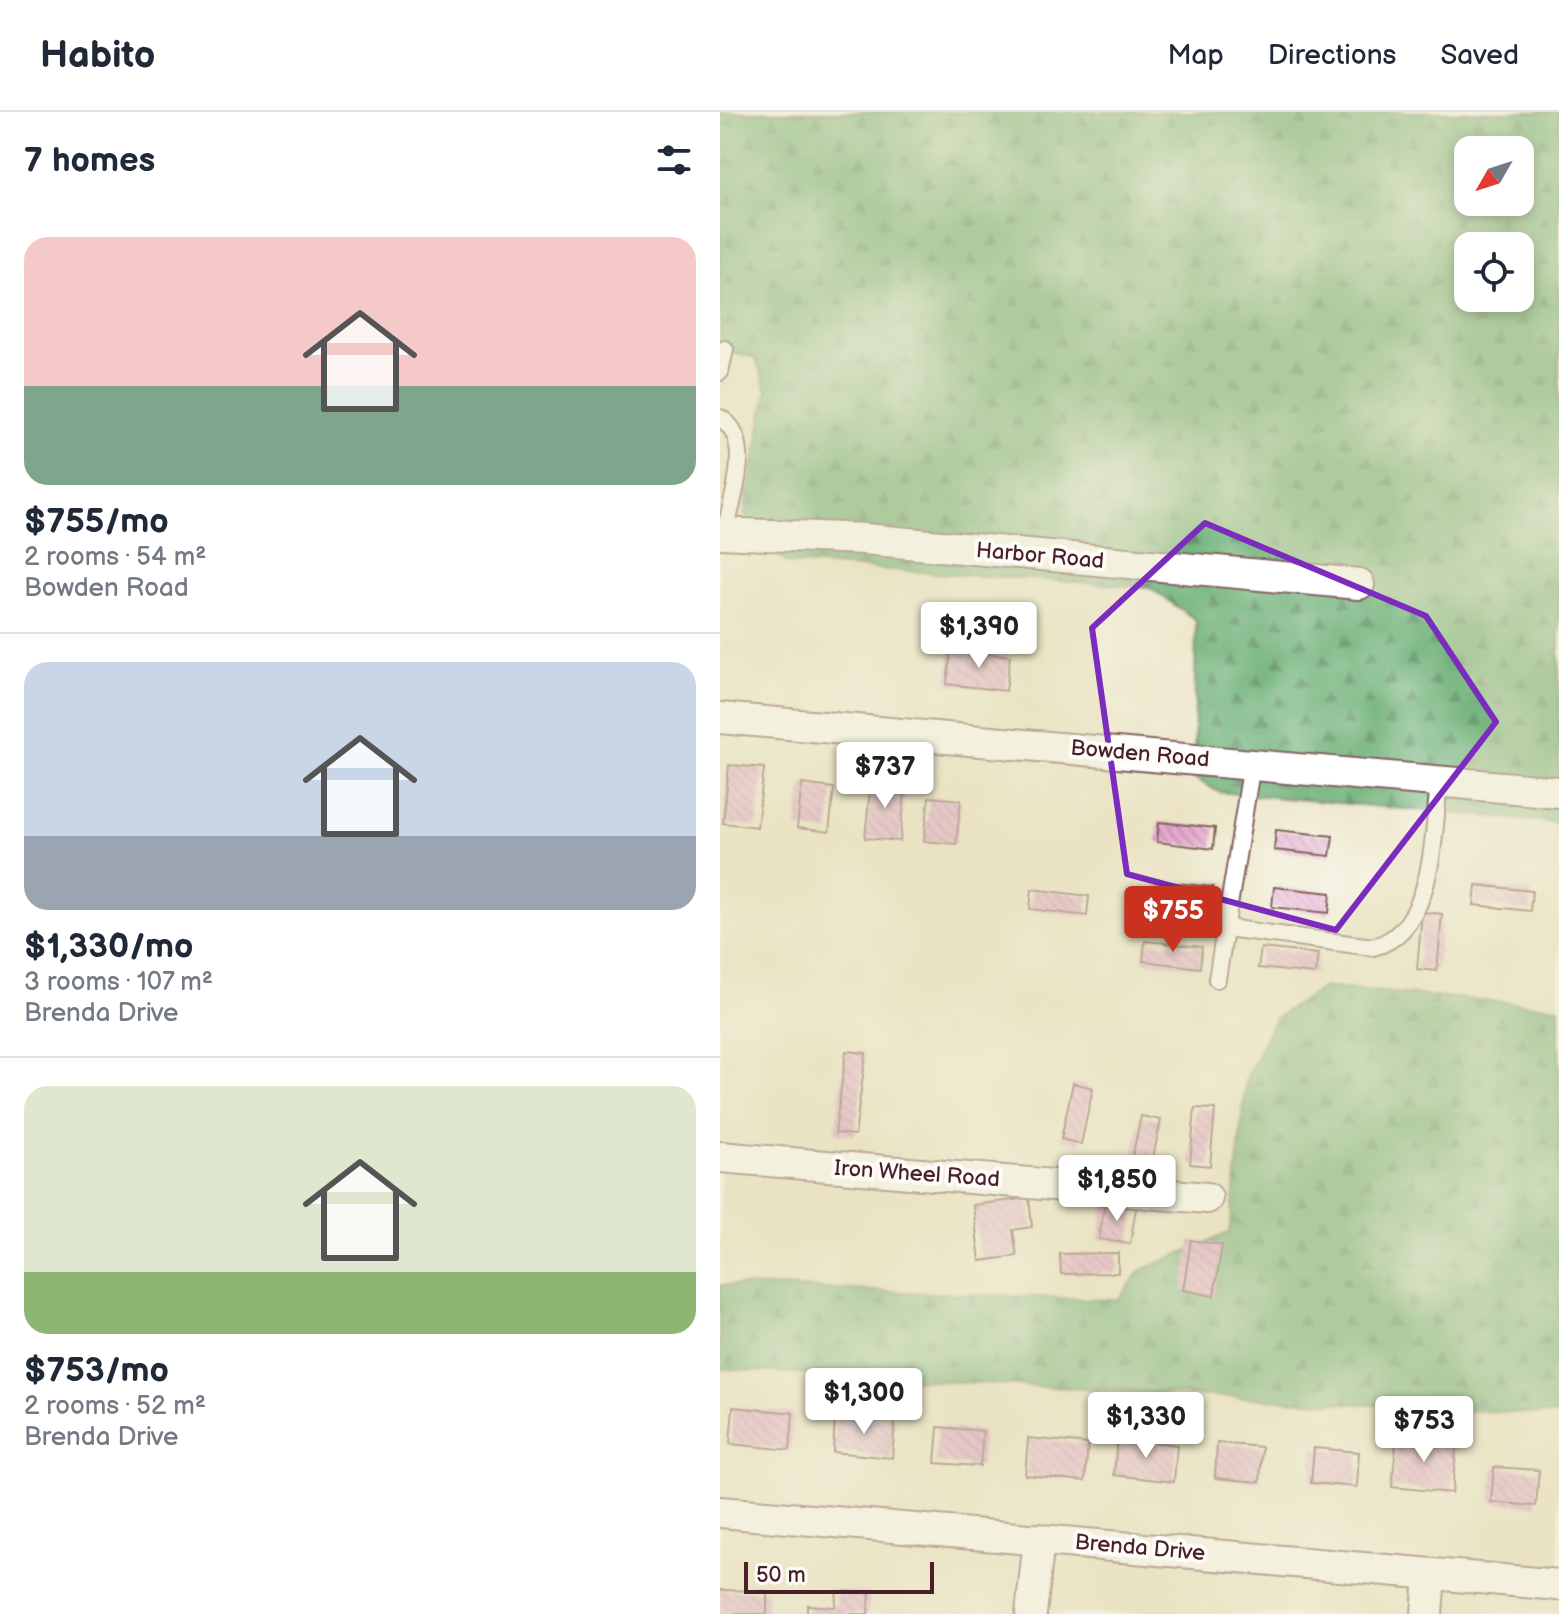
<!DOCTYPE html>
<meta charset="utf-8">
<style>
body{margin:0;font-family:"Balsamiq Sans",sans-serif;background:#f2f2f3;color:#1f2937;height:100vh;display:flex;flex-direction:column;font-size:30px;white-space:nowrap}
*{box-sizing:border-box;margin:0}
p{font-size:26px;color:#747a83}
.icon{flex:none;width:44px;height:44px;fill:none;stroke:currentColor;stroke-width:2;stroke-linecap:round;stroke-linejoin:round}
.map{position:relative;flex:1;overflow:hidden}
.panel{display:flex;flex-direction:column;background:#fff;width:720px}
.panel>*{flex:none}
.needle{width:52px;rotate:231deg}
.fabs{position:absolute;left:734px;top:24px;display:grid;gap:16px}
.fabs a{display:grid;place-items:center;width:80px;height:80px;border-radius:16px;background:#fff;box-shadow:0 4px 12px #0003;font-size:40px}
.scale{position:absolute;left:24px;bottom:20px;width:190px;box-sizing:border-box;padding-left:8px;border:4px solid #4a1f2b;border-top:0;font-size:22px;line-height:28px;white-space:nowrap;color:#4a1f2b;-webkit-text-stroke:6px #fdfcf7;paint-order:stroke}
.price{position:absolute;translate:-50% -68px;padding:0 18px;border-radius:8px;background:#fff;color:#222;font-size:26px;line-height:52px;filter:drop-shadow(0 2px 4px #0008)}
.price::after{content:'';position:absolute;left:50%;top:48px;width:24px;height:18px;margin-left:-12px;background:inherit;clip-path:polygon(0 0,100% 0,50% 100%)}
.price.on{background:#c8321e;color:#fff}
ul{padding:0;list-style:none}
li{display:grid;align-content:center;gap:16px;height:424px;padding:0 24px}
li+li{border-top:2px solid #e0e1e3}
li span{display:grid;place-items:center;height:248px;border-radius:24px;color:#555}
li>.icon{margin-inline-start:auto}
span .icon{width:144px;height:144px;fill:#fffc;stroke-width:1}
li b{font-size:34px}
h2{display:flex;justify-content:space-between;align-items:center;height:96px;padding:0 24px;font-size:34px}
header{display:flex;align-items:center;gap:48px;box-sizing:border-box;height:112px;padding:0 40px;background:#fff;border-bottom:2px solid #e0e1e3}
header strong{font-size:38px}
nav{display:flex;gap:44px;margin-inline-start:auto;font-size:28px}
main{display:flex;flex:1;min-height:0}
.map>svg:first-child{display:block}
.forest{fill:url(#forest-firs);stroke:#58664e;stroke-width:2;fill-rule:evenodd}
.building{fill:url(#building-back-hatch)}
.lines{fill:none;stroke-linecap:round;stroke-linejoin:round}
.lane-casing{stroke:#826460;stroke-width:20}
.street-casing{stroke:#826460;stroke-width:34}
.lane{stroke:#fff;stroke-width:16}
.street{stroke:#fff;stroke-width:30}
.marked{fill:none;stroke:#7b2cbf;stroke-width:6;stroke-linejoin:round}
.labels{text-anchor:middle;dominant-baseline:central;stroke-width:8;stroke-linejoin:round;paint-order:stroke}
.street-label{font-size:22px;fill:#4a1f2b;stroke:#fdfcf7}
</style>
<header>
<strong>Habito</strong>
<nav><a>Map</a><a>Directions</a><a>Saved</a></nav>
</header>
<main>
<section class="panel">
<h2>7 homes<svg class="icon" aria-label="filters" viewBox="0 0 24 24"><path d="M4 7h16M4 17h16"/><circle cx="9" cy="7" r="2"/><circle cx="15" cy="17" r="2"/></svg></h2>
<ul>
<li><span style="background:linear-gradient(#f6c9c9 60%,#7fa58c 0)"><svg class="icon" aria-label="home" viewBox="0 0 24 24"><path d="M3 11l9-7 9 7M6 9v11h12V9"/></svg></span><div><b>$755/mo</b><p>2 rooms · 54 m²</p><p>Bowden Road</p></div></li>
<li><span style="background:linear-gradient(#c9d6e8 70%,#9aa5b1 0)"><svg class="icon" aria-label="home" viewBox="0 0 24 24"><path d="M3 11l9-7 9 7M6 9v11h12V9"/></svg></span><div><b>$1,330/mo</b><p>3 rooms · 107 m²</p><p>Brenda Drive</p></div></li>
<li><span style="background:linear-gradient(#dfe7d0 75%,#8fb573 0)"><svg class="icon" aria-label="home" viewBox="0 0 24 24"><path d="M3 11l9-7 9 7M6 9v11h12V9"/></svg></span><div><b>$753/mo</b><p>2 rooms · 52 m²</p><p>Brenda Drive</p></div></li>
</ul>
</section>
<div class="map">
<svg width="839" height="1502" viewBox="0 0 839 1502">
<defs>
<pattern id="forest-firs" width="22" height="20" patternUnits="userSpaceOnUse" patternTransform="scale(2)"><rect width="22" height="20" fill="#67ad72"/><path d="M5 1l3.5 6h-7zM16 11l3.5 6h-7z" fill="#578c5e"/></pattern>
<pattern id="building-back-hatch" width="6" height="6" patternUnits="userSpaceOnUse" patternTransform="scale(2)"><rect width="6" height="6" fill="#e3a2ca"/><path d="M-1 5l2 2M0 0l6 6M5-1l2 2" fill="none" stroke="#ba83a4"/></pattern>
</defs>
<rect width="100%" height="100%" fill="#fdfcf7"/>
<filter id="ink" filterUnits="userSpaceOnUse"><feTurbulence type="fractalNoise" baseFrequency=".0125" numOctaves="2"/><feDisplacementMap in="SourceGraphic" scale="16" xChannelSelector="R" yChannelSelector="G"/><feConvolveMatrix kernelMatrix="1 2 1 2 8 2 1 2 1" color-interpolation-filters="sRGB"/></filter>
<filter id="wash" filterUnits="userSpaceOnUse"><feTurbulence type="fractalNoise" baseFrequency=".006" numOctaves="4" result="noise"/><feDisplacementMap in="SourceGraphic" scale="32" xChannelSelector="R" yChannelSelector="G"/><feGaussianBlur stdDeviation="1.8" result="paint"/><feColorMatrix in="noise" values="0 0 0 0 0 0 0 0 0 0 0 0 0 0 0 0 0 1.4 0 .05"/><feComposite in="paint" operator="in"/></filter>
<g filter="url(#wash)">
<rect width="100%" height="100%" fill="#eae3c3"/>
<g class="forest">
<path d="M0,0h839v711l-340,-31 -25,-14 2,-158 -47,-33 -363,-24 -42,-49 23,-123 -12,-33 -35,-9zM748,38h52v52h-52zM748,134h52v52h-52z"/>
<polygon points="604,875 839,895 839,1303 0,1257 0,1173 398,1188 420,1159 510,1120 526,967 555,906"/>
</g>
<g id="blocks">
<g class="building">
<polygon points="231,538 290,544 286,579 227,572"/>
<polygon points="9,653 44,656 37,715 3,711"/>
<polygon points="151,667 186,671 180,729 145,726"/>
<polygon points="82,672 114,676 109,720 77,716"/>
<polygon points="209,685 241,688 236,732 204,729"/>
<polygon points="439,710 495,716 493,737 437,730"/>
<polygon points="556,718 613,724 610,744 554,738"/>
<polygon points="436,769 493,775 491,795 434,789"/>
<polygon points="756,773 812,779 810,799 754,793"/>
<polygon points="554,775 611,781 609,801 552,795"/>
<polygon points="312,777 369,784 367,804 310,797"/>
<polygon points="702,800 722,802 717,859 697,857"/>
<polygon points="425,829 482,835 480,856 423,849"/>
<polygon points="541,836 598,842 595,862 538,856"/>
<polygon points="126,939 146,941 135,1023 115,1021"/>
<polygon points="353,971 373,976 361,1032 341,1027"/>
<polygon points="475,996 495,997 490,1054 470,1052"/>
<polygon points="421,1004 441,1008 429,1064 409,1059"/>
<polygon points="309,1086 312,1115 293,1118 297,1144 260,1149 253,1093"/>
<polygon points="385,1090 416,1096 410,1132 379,1127"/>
<polygon points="471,1128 502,1133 494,1184 463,1178"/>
<polygon points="398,1141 398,1161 341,1162 340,1142"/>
<polygon points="13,1295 73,1301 70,1338 10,1332"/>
<polygon points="115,1303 175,1309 172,1346 113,1340"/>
<polygon points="218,1315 263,1319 260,1354 215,1351"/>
<polygon points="677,1322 737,1328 732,1381 672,1375"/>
<polygon points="308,1326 368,1332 365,1369 305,1363"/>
<polygon points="397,1326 457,1333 454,1370 394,1363"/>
<polygon points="497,1331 542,1335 540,1370 495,1366"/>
<polygon points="594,1336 639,1340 637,1375 591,1371"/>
<polygon points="774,1355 819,1358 816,1394 771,1390"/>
<polygon points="0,1478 47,1479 47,1502 0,1502"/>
<polygon points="117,1479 150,1481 148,1502 87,1502 87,1493 115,1495"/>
</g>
</g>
</g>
<g filter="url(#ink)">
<use href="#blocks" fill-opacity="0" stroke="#826460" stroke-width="2"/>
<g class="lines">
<g class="lane-casing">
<g id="lane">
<polyline points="0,260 5,237"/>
<path d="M0,306c36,20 11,83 5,115"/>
<path d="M506,816l147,19c62,-15 60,-115 66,-165"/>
<polyline points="497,867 532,652"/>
</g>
</g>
<g class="street-casing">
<g id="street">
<polyline points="0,421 144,427 639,472"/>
<polyline points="0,606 839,680"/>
<polyline points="0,1045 487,1086"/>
<polyline points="0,1400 839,1473"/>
<polyline points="311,1502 319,1427"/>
<polyline points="707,1502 710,1462"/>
</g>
</g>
<use href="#lane" class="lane"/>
<use href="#street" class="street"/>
</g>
</g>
<path d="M0 0H839V1502H0ZM485,411l221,93 70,106 -160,208 -209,-56 -35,-246z" fill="#eae3c3" fill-opacity=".55" fill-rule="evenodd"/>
<path class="marked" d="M485,411l221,93 70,106 -160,208 -209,-56 -35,-246z"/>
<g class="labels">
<g class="street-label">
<text transform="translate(320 444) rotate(5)">Harbor Road</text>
<text transform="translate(420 642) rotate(5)">Bowden Road</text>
<text transform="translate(197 1062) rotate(4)">Iron Wheel Road</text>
<text transform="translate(420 1436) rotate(5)">Brenda Drive</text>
</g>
</g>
</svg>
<div class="fabs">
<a><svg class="needle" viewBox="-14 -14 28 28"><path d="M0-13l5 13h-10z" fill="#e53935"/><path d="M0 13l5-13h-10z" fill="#747a83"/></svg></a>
<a><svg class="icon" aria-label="locate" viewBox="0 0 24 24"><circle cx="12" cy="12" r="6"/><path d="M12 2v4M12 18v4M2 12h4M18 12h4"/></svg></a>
</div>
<div class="scale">50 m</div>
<b class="price" style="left:259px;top:558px">$1,390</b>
<b class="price" style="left:165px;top:698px">$737</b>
<b class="price on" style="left:453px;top:842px">$755</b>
<b class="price" style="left:397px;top:1111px">$1,850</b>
<b class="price" style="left:144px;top:1324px">$1,300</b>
<b class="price" style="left:426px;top:1348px">$1,330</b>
<b class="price" style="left:704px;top:1352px">$753</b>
</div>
</main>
